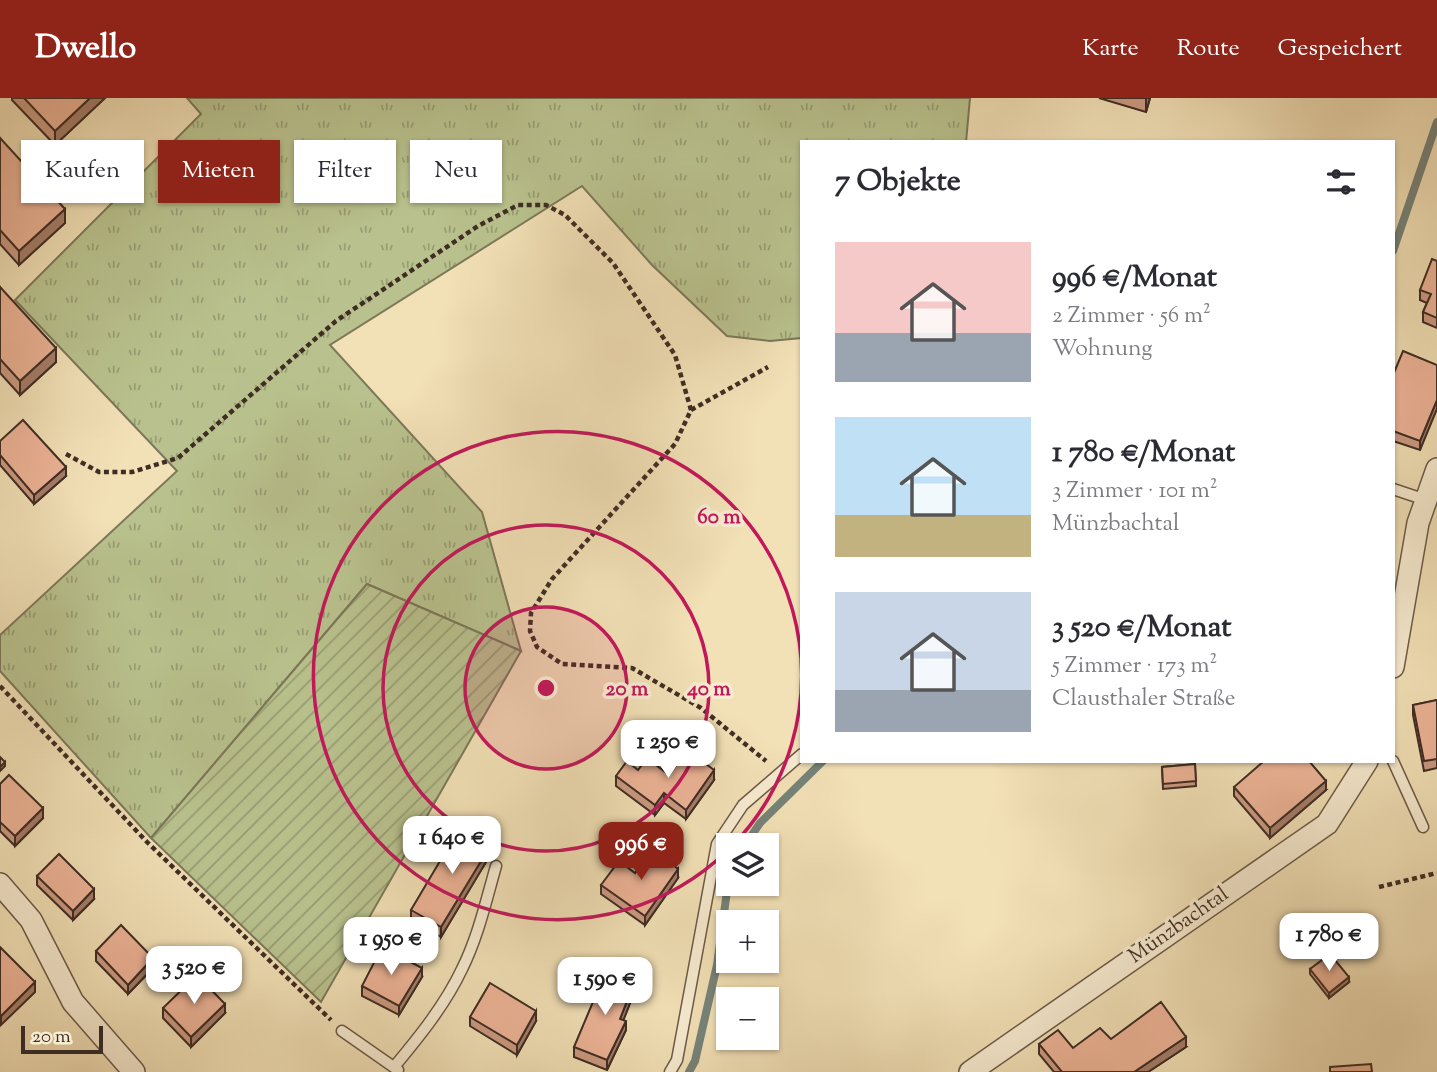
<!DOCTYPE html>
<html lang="de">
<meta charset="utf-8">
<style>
body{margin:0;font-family:"Sorts Mill Goudy",serif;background:#f2f2f3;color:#2b2b33;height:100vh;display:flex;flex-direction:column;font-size:26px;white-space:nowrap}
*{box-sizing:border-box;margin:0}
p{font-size:23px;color:#7c7c81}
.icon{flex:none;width:38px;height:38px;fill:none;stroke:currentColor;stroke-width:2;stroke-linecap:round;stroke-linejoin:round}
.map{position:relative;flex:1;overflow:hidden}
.details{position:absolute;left:800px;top:42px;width:595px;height:623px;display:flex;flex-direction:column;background:#fff;border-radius:0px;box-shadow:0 2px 5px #0004}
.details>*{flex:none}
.guide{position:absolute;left:21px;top:42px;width:665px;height:63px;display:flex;gap:14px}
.tools{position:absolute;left:716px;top:735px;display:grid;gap:14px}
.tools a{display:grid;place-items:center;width:63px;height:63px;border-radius:0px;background:#fff;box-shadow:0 2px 5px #0004;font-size:35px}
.scale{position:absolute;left:21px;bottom:18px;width:82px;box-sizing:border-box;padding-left:7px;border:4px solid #3f2d24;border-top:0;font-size:19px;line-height:24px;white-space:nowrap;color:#3f2d24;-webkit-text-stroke:5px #f7ebd0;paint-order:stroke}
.price{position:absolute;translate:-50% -60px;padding:0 16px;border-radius:14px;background:#fff;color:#222;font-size:23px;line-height:46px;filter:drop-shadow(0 2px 4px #0008)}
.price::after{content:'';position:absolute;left:50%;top:42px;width:21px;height:16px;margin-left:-10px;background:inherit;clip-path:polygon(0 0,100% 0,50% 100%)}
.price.active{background:#8f2418;color:#fff}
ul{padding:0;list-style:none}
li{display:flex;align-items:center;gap:21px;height:175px;padding:0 35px}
li span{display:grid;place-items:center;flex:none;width:196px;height:140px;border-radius:0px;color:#555}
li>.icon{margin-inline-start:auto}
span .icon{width:84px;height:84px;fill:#fffc;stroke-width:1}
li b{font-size:30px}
h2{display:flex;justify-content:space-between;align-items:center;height:84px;padding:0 35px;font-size:30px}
.tag{padding:0 24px;border-radius:0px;background:#fff;box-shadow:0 2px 5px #0004;font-size:24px;line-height:63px}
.tag.active{background:#8f2418;color:#fff}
header{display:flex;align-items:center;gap:42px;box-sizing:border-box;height:98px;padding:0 35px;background:#8f2418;color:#fff}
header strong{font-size:33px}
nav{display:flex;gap:38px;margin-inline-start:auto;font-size:24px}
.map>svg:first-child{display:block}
.grass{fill:url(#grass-tufts);stroke:#7c7859;stroke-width:2}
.garden{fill:url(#garden-furrows);stroke:#7c7859;stroke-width:2}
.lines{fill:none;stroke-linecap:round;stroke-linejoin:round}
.stream{stroke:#768379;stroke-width:8}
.service-casing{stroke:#6c5a48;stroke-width:13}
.minor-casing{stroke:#6c5a48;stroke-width:24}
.path{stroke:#3f2d24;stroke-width:4.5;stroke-dasharray:5 3.5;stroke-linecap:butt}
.service{stroke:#f7ebd0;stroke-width:10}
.minor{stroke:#f7ebd0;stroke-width:21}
.wall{fill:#cb9a81;stroke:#3f2d24;stroke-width:2}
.shaded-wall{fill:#a57d69;stroke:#3f2d24;stroke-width:2}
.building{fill:#ecb396;stroke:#3f2d24;stroke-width:2}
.ring{fill:none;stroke:#c2185b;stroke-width:3.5}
.labels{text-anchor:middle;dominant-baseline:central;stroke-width:7;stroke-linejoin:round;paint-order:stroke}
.street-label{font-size:21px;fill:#3f2d24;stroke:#f7ebd0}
.centre{fill:#c2185b;stroke:#f7ebd0;stroke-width:3.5}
.ring-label{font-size:21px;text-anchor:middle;font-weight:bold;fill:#c2185b;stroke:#f7ebd0;stroke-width:7;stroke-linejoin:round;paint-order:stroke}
</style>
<header>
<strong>Dwello</strong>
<nav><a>Karte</a><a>Route</a><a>Gespeichert</a></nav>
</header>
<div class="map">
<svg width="1437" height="974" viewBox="0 0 1437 974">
<defs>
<pattern id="grass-tufts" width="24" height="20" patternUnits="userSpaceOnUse" patternTransform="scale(1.75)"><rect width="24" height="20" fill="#b9c28e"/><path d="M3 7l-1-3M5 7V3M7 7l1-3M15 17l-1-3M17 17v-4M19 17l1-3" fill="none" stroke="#989e74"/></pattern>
<pattern id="garden-furrows" width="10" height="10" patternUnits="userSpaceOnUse" patternTransform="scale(1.75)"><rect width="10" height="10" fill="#b9c28e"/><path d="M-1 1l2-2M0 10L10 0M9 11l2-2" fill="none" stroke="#989e74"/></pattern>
</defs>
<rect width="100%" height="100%" fill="#f2e0b6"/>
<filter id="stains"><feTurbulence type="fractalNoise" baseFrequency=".00286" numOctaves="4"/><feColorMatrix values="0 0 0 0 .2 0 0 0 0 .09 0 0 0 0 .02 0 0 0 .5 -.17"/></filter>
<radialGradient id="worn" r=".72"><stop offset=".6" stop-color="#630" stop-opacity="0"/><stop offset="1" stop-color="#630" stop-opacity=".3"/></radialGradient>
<polygon class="grass" points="187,0 970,0 966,44 802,44 801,240 770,243 727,238 652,167 582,88 330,247 482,414 521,553 367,486 151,740 0,573 0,537 177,373 15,202 201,16"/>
<polygon class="garden" points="367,486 521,553 321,904 151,740"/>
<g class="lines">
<g class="stream">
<polyline points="1393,153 1437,24"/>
<polyline points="745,747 760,725 823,663"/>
<polyline points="689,974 695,963 717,867 727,793 730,786"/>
</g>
<g class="service-casing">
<g id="service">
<polyline points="1393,391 1426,402"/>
<polyline points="1393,663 1423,729"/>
<polyline points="342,933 398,972"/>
<path d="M394,969c25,-30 51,-62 68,-98 16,-32 24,-68 34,-103"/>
<polyline points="670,974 677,962 717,746 743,707 802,656"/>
</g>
</g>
<g class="minor-casing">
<g id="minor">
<polyline points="1393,569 1418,425 1437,371"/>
<polyline points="0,786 31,822 73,904 134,974"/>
<polyline points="970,974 1327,726 1367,663"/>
</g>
</g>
<g class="path">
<polyline points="691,312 768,269"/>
<polyline points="66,356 99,374 132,374 178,360 336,223 478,128 518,107 546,107 565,117 613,165 675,257 691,312 675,346 552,481 531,515 530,533 537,549 562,566 632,570 701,610 766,663"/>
<polyline points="0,588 147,744 331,922"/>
<polyline points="1379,789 1437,775"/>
</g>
<use href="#service" class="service"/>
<use href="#minor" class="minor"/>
</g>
<g class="wall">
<polygon points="12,0 105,0 55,47 12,2"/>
<polygon points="1099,0 1150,0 1146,14"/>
<polygon points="0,40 65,125 19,167 0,146"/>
<polygon points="1437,163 1437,230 1423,224 1423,214 1427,205 1420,202 1420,192"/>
<polygon points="0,189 56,264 20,297 0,275"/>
<polygon points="1437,267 1420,352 1393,343 1393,277"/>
<polygon points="0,343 66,378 34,406 0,367"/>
<polygon points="1437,602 1437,670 1424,673 1413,617 1413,607"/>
<polygon points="1195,666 1196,688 1163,691 1162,669"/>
<polygon points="638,672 669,677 714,682 686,721 664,705 655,717 616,688 616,678"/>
<polygon points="0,686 43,720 15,748 0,733"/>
<polygon points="1234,689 1326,692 1270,740 1234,698"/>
<polygon points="492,754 441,839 411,821 411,812"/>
<polygon points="37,778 94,801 73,822 37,787"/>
<polygon points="678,780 645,827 601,796 601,787"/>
<polygon points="96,853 153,870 128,896 96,863"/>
<polygon points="1310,871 1349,884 1329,900 1310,876"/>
<polygon points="422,879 399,917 362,898 362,888"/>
<polygon points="634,895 623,922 626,932 607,972 574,959 574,949"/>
<polygon points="163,910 225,915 191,949 163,920"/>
<polygon points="470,919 536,923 517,957 470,928"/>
<polygon points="1111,941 1186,949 1148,974 1054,974 1039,956 1039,946 1073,950"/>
</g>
<g class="shaded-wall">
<polygon points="90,0 105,0 55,47 55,33"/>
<polygon points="1146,0 1150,0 1146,14"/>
<polygon points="65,111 65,125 19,167 19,153"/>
<polygon points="56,250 56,264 20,297 20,283"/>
<polygon points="1437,302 1437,311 1420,352 1420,343"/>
<polygon points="66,369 66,378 34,406 34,397"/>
<polygon points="5,664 5,668 0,673 0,669"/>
<polygon points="714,672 714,682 686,721 686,712"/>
<polygon points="1326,683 1326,692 1270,740 1270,730"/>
<polygon points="664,695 664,705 655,717 655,707"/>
<polygon points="43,710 43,720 15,748 15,738"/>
<polygon points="492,745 492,754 441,839 441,829"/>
<polygon points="678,771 678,780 645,827 645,818"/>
<polygon points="94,791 94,801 73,822 73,813"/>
<polygon points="153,860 153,870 128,896 128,887"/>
<polygon points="422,870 422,879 399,917 399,908"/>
<polygon points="1349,879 1349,884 1329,900 1329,895"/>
<polygon points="35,884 35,894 1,927 1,918"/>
<polygon points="634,885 634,895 620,931 620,921"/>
<polygon points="225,906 225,915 191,949 191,939"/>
<polygon points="536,913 536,923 517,957 517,947"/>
<polygon points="626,923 626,932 607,972 607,962"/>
<polygon points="1186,939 1186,949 1148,974 1134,974"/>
</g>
<g class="building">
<polygon points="24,0 90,0 55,33"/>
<polygon points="0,40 65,111 19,153 0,132"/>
<polygon points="1432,161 1437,163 1437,220 1423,214 1431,196 1420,192"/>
<polygon points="0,189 56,250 20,283 0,261"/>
<polygon points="1403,253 1437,267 1437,302 1420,343 1393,333 1393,277"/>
<polygon points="23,322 66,369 34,397 0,357 0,343"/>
<polygon points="1437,602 1437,661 1424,663 1413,607"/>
<polygon points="687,652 714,672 686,712 664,695 655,707 616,678 627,663 638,672 647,660 669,677"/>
<polygon points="0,659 5,664 0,669"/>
<polygon points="1264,663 1309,663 1326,683 1270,730 1234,689"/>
<polygon points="1195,666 1196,683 1163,686 1162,669"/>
<polygon points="9,677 43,710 15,738 0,724 0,686"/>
<polygon points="462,726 492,745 441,829 411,812"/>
<polygon points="654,751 678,771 645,818 601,787 619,763 635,775"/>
<polygon points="59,756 94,791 73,813 37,778"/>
<polygon points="121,827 153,860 128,887 96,853"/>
<polygon points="0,849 35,884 1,918 0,917"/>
<polygon points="382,849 422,870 399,908 362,888"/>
<polygon points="1330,856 1349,879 1329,895 1310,871"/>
<polygon points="606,873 634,885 620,921 626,923 607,962 574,949"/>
<polygon points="197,877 225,906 191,939 163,910"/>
<polygon points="490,885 536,913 517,947 470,919"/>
<polygon points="1161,904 1186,939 1134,974 1062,974 1039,946 1058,932 1073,950 1100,930 1111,941"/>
<polygon points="1371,966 1372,974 1330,974 1330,969"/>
</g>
<circle cx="546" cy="590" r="81" fill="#c2185b" fill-opacity=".12"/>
<g class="ring">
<circle cx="546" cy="590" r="81"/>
<circle cx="546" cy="590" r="163"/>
<path d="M727 753A244 244 0 1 1 733 747"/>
</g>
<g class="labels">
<g class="street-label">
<text transform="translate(1179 828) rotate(-35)">Münzbachtal</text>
</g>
</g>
<circle cx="546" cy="590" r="10" class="centre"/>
<g class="ring-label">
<text x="719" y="425">60 m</text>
<text x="627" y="597">20 m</text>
<text x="709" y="597">40 m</text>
</g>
<rect width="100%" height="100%" filter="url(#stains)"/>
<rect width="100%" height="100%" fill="url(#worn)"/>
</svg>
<div class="tools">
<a><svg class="icon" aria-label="layers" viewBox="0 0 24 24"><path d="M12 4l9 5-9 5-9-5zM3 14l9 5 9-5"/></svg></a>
<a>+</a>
<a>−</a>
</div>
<div class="scale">20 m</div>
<b class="price" style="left:668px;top:682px">1 250 €</b>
<b class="price" style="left:452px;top:778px">1 640 €</b>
<b class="price active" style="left:641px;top:784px">996 €</b>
<b class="price" style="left:1329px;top:875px">1 780 €</b>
<b class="price" style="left:391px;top:879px">1 950 €</b>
<b class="price" style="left:194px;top:908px">3 520 €</b>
<b class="price" style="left:605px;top:919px">1 590 €</b>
<div class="guide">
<a class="tag">Kaufen</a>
<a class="tag active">Mieten</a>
<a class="tag">Filter</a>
<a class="tag">Neu</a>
</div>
<section class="details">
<h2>7 Objekte<svg class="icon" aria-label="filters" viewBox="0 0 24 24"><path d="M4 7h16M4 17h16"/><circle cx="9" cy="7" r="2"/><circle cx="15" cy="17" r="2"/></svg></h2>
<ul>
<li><span style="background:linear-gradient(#f6c9c9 65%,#9aa5b1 0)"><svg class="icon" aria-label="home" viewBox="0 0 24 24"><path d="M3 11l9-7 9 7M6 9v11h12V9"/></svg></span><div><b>996 €/Monat</b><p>2 Zimmer · 56 m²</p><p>Wohnung</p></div></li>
<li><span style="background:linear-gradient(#bfe0f5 70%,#c2b280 0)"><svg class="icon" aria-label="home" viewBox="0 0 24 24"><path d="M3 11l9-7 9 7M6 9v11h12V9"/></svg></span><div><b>1 780 €/Monat</b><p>3 Zimmer · 101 m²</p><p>Münzbachtal</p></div></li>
<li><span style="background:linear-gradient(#c9d6e8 70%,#9aa5b1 0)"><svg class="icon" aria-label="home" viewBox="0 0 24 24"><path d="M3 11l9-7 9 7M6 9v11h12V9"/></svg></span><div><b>3 520 €/Monat</b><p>5 Zimmer · 173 m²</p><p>Clausthaler Straße</p></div></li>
</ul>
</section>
</div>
